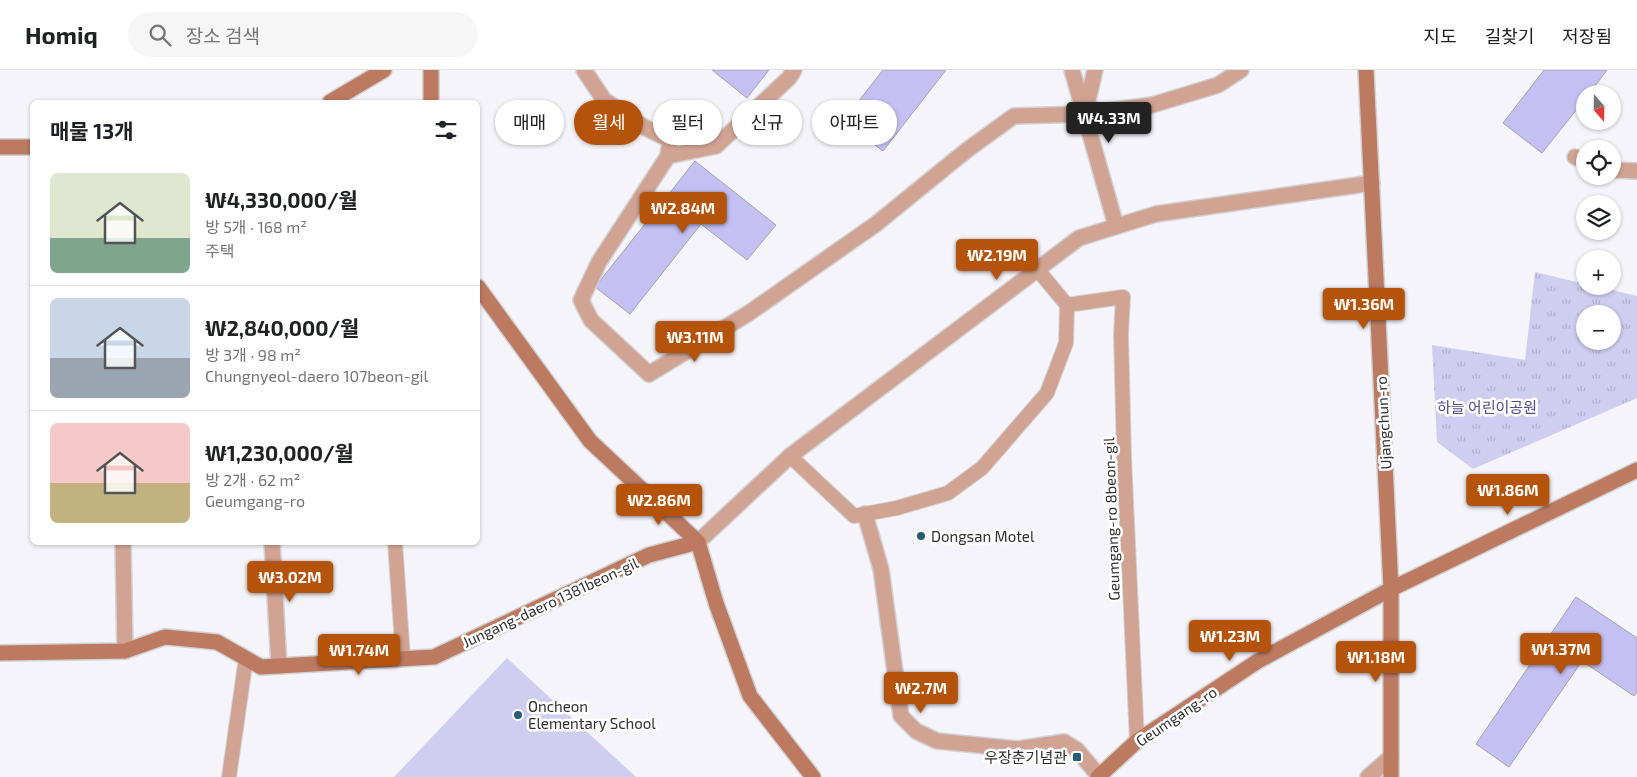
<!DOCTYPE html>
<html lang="ko">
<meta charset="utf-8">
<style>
body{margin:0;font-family:"Exo 2","Noto Sans KR",sans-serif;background:#f6f6f6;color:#202124;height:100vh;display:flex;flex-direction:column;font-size:19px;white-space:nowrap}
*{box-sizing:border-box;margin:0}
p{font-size:16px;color:#757577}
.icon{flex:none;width:28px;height:28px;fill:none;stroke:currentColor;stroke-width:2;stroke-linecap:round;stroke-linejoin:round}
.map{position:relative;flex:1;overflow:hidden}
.sheet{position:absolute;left:30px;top:30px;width:450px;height:445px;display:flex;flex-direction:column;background:#fff;border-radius:8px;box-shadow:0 1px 4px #0004}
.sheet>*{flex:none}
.guide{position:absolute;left:495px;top:30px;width:475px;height:45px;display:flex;gap:10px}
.needle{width:32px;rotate:160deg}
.buttons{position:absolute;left:1576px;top:15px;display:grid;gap:10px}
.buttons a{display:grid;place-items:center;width:45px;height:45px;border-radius:50%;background:#fff;box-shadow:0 1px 4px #0004;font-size:25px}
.price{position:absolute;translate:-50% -42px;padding:0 11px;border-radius:5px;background:#b45309;color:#fff;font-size:16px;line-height:32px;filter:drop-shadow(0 1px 2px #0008)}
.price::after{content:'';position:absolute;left:50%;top:30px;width:15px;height:11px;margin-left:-8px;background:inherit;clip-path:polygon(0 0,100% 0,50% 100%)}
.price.current{background:#222;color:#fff}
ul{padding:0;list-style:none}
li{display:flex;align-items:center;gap:15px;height:125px;padding:0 20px}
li+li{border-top:1px solid #e0e0e0}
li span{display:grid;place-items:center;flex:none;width:140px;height:100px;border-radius:8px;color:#555}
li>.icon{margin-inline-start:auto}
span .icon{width:60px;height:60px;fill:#fffc;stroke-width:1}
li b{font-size:21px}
h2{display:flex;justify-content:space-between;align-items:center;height:60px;padding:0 20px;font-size:21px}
.chip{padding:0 18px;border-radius:22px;background:#fff;box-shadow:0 1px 4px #0004;font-size:18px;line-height:45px}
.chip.current{background:#b45309;color:#fff}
header{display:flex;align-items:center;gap:30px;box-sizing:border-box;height:70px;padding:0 25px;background:#fff;border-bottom:1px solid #e0e0e0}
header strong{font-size:24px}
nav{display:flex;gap:28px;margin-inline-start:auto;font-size:18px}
.search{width:350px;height:45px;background:#f6f6f6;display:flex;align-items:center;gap:12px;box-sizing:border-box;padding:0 18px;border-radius:28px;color:#757577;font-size:19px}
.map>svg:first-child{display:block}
.grass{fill:#cfcdf0}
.park{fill:url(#park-tufts);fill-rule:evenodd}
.building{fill:#c4c0f4;stroke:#a3a3a8}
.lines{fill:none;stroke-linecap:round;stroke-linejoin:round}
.lane-casing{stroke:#d1d1d6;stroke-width:16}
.street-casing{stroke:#d1d1d6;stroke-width:18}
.secondary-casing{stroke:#d1d1d6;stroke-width:18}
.lane{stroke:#d1a392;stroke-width:14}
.street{stroke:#d1a392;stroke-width:15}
.secondary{stroke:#bc7a61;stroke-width:15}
.poi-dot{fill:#255c77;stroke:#fff;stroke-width:2}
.labels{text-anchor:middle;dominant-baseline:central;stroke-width:5;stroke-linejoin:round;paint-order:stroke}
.park-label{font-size:15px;fill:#534b8a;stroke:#fff}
.street-label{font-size:15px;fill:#303032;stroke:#fff}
.poi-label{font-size:15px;fill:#303032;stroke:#fff;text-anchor:start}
</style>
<header>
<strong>Homiq</strong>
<div class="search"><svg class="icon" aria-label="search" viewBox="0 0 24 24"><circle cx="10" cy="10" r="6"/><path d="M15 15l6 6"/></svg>장소 검색</div>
<nav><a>지도</a><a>길찾기</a><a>저장됨</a></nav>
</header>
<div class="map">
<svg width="1637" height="707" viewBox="0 0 1637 707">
<defs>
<pattern id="park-tufts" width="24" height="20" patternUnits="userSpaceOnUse" patternTransform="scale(1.25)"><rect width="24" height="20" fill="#cfcdf0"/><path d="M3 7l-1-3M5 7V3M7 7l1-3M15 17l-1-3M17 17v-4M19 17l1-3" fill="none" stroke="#b2b0ce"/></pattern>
</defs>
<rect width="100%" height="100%" fill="#f4f4fa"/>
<polygon class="grass" points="507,588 636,707 394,707"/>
<path class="park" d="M1535,202l50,12v2h10l42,10v102l-164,71 -36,-27 -5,-97 93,15zM1585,244h27v27h-27z"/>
<g class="building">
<polygon points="712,0 769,0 747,28"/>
<polygon points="883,0 946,0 883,81 843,51"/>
<polygon points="1544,0 1607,0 1589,24 1585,24 1585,29 1542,83 1503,53"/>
<polygon points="695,91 776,155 747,190 701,154 630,244 595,217"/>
<polygon points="1576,527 1637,568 1637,622 1634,626 1582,591 1509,697 1476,674"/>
</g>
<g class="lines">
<g class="lane-casing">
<g id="lane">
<polyline points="1037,199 1067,235"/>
<polyline points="790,386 854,446 897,438 948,423 982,398 1047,323 1066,273 1067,235 1123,227 1121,264 1124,387 1137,671"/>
<polyline points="395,472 403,588"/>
<polyline points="229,707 246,588"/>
</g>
</g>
<g class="street-casing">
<g id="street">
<polyline points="584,0 604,30 644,57 670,70 668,86 599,192 581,230 591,250 649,304 749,243 876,154 967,80 1014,46 1085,44 1152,35 1218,15 1241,0"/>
<polyline points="1072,0 1116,156"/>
<polyline points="1085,43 1095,0"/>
<polyline points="668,86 716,76 789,8 794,0"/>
<polyline points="1575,87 1585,91"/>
<polyline points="1612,100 1637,101"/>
<polyline points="865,444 881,499 901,646 916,661 937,671 1018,679 1064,672 1077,680 1099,706"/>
<polyline points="123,472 125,581"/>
<polyline points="272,472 279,596"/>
<polyline points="698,472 790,386 1079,168 1156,144 1372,113"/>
<polyline points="1368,707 1391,687"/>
</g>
</g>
<g class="secondary-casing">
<g id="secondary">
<polyline points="431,0 431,32"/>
<polyline points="1366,0 1391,519 1391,707"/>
<polyline points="330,32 384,0"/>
<polyline points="0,77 32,77"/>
<polyline points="478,217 590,371 698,472 716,533 750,626 813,707"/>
<polyline points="0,583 125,581 165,567 217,572 261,597 434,587 649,485 698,472"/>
<polyline points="1098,707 1137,671 1258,591 1391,519 1637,400"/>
</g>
</g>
<use href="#lane" class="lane"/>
<use href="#street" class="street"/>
<use href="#secondary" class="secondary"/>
</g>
<g class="poi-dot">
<circle cx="921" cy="466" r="5"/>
<circle cx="518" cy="645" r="5"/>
<rect x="1072" y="682" width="10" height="10" rx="2.5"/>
</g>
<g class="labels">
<g class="park-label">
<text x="1487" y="337">하늘 어린이공원</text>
</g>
<g class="street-label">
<text transform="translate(1383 353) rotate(-93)">Ujangchun-ro</text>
<text transform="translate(1111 449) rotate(-92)">Geumgang-ro 8beon-gil</text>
<text transform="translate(550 532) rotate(-25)">Jungang-daero 1381beon-gil</text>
<text transform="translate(1176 646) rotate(-34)">Geumgang-ro</text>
</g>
<g class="poi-label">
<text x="931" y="466">Dongsan Motel</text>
<text x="528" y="636">Oncheon<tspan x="528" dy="17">Elementary School</tspan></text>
<text x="1067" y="687" text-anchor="end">우장춘기념관</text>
</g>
</g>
</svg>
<div class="buttons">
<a><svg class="needle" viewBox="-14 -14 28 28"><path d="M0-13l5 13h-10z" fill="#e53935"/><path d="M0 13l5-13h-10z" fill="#757577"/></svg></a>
<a><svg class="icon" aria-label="locate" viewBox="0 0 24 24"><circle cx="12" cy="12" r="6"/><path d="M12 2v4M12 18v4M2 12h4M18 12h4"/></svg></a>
<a><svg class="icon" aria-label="layers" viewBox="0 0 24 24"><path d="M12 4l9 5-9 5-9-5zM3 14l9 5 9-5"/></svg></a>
<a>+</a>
<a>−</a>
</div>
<b class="price current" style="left:1109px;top:74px">₩4.33M</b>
<b class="price" style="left:683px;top:164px">₩2.84M</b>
<b class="price" style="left:997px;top:211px">₩2.19M</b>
<b class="price" style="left:1364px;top:260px">₩1.36M</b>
<b class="price" style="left:695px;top:293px">₩3.11M</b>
<b class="price" style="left:1508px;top:446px">₩1.86M</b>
<b class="price" style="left:659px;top:456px">₩2.86M</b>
<b class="price" style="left:290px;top:533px">₩3.02M</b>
<b class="price" style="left:1230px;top:592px">₩1.23M</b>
<b class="price" style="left:1561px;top:605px">₩1.37M</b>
<b class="price" style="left:359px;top:606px">₩1.74M</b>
<b class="price" style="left:1376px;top:613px">₩1.18M</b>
<b class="price" style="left:921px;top:644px">₩2.7M</b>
<div class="guide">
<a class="chip">매매</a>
<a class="chip current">월세</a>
<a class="chip">필터</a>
<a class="chip">신규</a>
<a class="chip">아파트</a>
</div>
<section class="sheet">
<h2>매물 13개<svg class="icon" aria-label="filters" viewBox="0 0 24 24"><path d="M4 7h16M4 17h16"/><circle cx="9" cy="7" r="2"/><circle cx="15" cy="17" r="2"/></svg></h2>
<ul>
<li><span style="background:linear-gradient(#dfe7d0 65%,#7fa58c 0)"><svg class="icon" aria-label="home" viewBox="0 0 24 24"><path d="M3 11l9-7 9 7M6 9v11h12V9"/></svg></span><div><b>₩4,330,000/월</b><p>방 5개 · 168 m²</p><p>주택</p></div></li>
<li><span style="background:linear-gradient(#c9d6e8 60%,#9aa5b1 0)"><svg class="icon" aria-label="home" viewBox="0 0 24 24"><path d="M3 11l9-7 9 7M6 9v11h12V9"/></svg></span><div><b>₩2,840,000/월</b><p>방 3개 · 98 m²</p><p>Chungnyeol-daero 107beon-gil</p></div></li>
<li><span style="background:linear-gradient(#f6c9c9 60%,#c2b280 0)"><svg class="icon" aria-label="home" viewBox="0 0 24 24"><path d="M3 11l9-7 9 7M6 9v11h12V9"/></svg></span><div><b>₩1,230,000/월</b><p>방 2개 · 62 m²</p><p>Geumgang-ro</p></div></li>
</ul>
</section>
</div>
